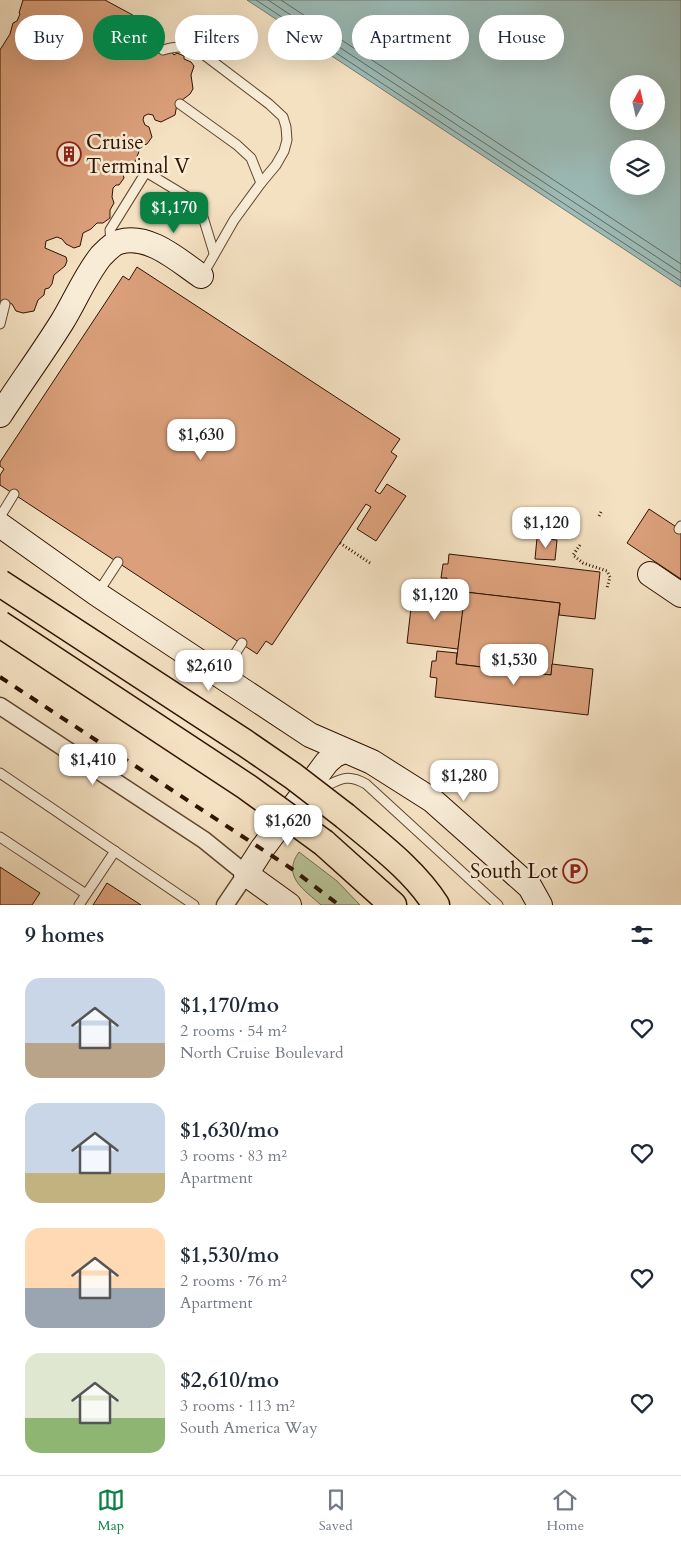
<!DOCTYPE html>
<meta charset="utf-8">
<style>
body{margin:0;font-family:Cardo,serif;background:#f6f6f7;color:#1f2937;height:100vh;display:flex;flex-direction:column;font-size:19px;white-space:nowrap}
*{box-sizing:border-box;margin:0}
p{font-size:16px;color:#747a83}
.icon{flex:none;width:28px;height:28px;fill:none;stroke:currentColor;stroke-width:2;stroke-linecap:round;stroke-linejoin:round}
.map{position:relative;height:905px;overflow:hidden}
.sheet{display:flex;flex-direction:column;background:#fff;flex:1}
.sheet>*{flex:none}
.top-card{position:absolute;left:15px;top:15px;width:651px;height:45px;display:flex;gap:10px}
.needle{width:32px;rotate:8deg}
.tools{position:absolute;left:610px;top:75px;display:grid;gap:10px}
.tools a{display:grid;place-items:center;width:55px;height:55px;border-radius:50%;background:#fff;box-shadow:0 5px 20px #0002;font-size:25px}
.price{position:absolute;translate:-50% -42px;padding:0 11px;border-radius:10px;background:#fff;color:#222;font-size:16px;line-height:32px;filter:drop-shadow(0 1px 2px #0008)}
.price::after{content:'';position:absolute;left:50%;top:30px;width:15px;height:11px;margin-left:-8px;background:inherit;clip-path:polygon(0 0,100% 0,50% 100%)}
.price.current{background:#0b8043;color:#fff}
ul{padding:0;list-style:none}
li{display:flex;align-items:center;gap:15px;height:125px;padding:0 25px}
li span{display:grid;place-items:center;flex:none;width:140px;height:100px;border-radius:15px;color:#555}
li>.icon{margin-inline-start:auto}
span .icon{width:60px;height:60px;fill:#fffc;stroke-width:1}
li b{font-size:21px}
h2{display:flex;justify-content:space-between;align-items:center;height:60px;padding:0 25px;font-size:21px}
.chip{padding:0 18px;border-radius:22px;background:#fff;box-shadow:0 5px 20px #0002;font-size:18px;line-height:45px}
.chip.current{background:#0b8043;color:#fff}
.menu{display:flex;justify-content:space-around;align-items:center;height:70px;border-top:1px solid #e0e1e3;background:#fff;font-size:14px;color:#747a83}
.menu a{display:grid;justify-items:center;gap:2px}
.menu .current{color:#0b8043}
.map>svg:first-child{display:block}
.green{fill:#b8c397;stroke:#746b4c}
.water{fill:#9cbcb8;stroke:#71786f;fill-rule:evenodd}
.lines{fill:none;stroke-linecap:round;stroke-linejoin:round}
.shore{stroke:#66685c;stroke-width:1}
.building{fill:#dba07b;stroke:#301301}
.lane-casing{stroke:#614631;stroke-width:11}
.street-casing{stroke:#614631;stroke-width:19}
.secondary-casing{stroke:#301301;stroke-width:26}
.primary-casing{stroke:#301301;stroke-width:29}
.path{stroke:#301301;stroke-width:3;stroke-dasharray:1 2.5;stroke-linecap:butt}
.lane{stroke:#f8ecd7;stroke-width:9}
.street{stroke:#f8ecd7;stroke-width:16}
.secondary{stroke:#f8ecd7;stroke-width:24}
.primary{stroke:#f4e1c2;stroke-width:26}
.rail{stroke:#301301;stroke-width:4;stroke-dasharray:9 9;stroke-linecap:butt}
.primary-bridge-casing{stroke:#301301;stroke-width:29;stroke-linecap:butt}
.primary-bridge{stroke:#f4e1c2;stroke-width:26}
.labels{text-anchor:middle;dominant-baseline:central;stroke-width:5;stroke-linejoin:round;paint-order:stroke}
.poi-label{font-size:21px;fill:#301301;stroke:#f8ecd7;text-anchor:start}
</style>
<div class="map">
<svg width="681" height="905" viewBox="0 0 681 905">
<rect width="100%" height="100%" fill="#f4e1c2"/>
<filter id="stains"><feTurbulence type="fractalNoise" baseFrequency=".004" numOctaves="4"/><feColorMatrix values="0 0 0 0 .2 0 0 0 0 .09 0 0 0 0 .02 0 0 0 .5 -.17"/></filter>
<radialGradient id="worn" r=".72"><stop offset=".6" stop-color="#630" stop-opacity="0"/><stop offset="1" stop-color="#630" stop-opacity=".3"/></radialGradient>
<path class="green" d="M299,852l38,29 23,24h-39c-16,-15 -40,-28 -22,-53z"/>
<path class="water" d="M247,0h434v287l-48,-32zM619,84h37v37h-37zM619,149h37v37h-37z"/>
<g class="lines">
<g class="shore">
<polyline points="256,0 681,281"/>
<polyline points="268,0 681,273"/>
<polyline points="281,0 681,264"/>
</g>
</g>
<g class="building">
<polygon points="23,0 105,0 140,19 137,23 145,33 154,33 163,40 163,45 167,49 171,51 174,55 177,53 184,56 184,59 191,62 194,66 191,75 193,89 190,94 177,104 175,115 161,122 155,120 153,115 148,114 144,116 143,120 145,125 149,127 152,137 147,144 141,146 135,162 129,163 123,174 124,178 119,185 116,185 113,188 112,197 114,203 110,210 110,218 103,223 97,223 91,229 83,233 80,246 74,248 66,244 62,239 57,237 46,241 45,248 66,257 67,261 65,266 54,275 52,284 49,288 45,289 44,295 38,300 34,311 23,313 16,311 12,304 4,300 0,304 0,50 10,34 13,23 17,21 20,14 19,13"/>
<polygon points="137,267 400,439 391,452 397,456 375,491 380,494 387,484 406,496 376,541 357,529 371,507 366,504 272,645 266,641 257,654 0,485 0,475 4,469 0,466 0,462 123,276 129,280"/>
<polygon points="649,509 681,530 681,579 627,543"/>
<polygon points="537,538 557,540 555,560 535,559"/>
<polygon points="449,554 600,572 595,619 559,615 560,603 465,592 464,604 444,602 447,578 441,578 443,564 448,564"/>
<polygon points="413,590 445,593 444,602 464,604 458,649 407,643"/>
<polygon points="465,592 560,603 551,675 456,664"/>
<polygon points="437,651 457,653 456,664 551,675 552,664 593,669 588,715 435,697 437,678 430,677 432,661 436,661"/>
<polygon points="0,867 40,893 32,905 0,905"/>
<polygon points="107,883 141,905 93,905"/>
</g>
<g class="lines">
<g class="lane-casing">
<g id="lane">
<path d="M163,50c14,-4 22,-4 36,1l70,53 14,13 3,10 1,13 -3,11 -8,14 -15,18"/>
<polyline points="180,104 237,145 251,158 261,183 234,220 202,276"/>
<polyline points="111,243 110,230 146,172 199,204 214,253"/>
<polyline points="0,324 5,304"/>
<polyline points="0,517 14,494"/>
<polyline points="679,529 681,526"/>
<polyline points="97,594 118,562"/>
<polyline points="221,676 242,643"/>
<polyline points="0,773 194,905"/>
<path d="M318,790c20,-9 27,-18 48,-6l132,121"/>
<polyline points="0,837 86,894"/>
<polyline points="79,905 115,851"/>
</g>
</g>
<g class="street-casing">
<polyline id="street" points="0,706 204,840 246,874 225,905"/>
</g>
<g class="secondary-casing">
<g id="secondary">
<path d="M0,415c20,-31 42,-61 62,-93 13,-21 23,-46 39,-66 5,-5 11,-12 18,-14 30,-9 60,19 82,34"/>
<polyline points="0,525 97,594 310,735 372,762 432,800 530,887 540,905"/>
<polyline points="650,574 681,595"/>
<polyline points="289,905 246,874 262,849 327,762 335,755 344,751"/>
</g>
</g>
<g class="primary-casing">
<g id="primary">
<path d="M345,816c32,27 69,54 91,89"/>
<polyline points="324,843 393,905"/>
</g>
</g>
<g class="path">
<polyline points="599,516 602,510"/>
<polyline points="340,543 370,563"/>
<polyline points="580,545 573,555 583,563 607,571 610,577 607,588"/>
</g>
<use href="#lane" class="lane"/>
<use href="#street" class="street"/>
<use href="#secondary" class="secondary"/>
<use href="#primary" class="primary"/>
<polyline class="rail" points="0,677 292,869 339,905"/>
<g class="primary-bridge-casing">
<g id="primary-bridge">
<polyline points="0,583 245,743 293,776 345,816"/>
<polyline points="0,624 247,787 324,843"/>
</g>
</g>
<use href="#primary-bridge" class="primary-bridge"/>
</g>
<defs>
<g id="building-ring" transform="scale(1.25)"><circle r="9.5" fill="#f8ecd7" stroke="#8f2418" stroke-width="1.5"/><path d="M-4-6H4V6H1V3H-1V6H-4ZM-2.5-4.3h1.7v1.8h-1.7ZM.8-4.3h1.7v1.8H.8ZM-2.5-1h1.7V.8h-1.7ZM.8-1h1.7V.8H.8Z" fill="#8f2418"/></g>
<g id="parking-ring" transform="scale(1.25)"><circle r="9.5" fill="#f8ecd7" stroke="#8f2418" stroke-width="1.5"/><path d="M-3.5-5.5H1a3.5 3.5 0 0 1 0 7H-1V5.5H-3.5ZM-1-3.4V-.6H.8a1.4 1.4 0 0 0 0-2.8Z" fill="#8f2418"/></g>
</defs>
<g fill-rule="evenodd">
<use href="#building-ring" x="69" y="154"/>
<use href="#parking-ring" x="575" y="871"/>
</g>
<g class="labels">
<g class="poi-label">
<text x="86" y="142">Cruise<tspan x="86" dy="24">Terminal V</tspan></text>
<text x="558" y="871" text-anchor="end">South Lot</text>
</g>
</g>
<rect width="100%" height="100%" filter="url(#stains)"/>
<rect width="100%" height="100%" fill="url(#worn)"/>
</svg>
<div class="tools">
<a><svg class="needle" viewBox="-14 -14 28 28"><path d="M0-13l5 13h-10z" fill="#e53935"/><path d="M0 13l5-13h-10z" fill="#747a83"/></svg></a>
<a><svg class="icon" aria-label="layers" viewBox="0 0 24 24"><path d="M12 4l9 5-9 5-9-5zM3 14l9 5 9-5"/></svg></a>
</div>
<b class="price current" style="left:174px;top:234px">$1,170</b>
<b class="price" style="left:201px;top:461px">$1,630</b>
<b class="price" style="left:546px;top:549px">$1,120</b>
<b class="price" style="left:435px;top:621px">$1,120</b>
<b class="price" style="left:514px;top:686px">$1,530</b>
<b class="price" style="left:209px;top:692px">$2,610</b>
<b class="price" style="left:93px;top:786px">$1,410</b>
<b class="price" style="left:464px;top:802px">$1,280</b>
<b class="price" style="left:288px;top:847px">$1,620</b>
<div class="top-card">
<a class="chip">Buy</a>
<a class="chip current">Rent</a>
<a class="chip">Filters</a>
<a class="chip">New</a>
<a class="chip">Apartment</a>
<a class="chip">House</a>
</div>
</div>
<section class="sheet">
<h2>9 homes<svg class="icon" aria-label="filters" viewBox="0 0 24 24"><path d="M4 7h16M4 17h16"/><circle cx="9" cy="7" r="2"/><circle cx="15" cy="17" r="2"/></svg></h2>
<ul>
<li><span style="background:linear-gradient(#c9d6e8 65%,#b9a48a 0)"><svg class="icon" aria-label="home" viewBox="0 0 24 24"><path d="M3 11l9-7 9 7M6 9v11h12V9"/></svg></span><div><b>$1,170/mo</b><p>2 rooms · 54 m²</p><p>North Cruise Boulevard</p></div><svg class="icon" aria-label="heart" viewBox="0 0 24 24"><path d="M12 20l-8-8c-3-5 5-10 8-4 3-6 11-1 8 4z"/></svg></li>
<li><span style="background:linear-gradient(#c9d6e8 70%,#c2b280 0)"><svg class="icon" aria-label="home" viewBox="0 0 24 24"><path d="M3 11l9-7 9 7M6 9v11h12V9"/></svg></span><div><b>$1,630/mo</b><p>3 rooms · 83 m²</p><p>Apartment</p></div><svg class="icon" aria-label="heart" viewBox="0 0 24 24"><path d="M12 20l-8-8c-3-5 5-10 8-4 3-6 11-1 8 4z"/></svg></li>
<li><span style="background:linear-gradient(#ffd9b3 60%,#9aa5b1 0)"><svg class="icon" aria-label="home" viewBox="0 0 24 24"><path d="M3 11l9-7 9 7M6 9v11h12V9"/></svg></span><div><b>$1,530/mo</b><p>2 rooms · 76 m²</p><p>Apartment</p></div><svg class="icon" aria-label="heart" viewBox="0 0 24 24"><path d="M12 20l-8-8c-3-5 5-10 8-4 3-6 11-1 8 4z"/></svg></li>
<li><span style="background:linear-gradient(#dfe7d0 65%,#8fb573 0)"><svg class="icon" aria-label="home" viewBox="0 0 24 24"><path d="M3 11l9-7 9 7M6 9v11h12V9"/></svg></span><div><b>$2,610/mo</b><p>3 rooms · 113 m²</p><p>South America Way</p></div><svg class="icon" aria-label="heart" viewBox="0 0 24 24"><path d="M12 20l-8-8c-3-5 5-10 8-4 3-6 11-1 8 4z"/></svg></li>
</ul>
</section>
<nav class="menu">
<a class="current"><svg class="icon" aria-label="map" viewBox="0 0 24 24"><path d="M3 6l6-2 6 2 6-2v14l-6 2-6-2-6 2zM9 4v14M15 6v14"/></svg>Map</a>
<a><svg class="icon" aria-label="saved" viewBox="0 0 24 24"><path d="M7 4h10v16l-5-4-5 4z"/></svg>Saved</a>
<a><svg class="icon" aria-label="home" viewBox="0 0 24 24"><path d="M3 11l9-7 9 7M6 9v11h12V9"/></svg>Home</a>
</nav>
